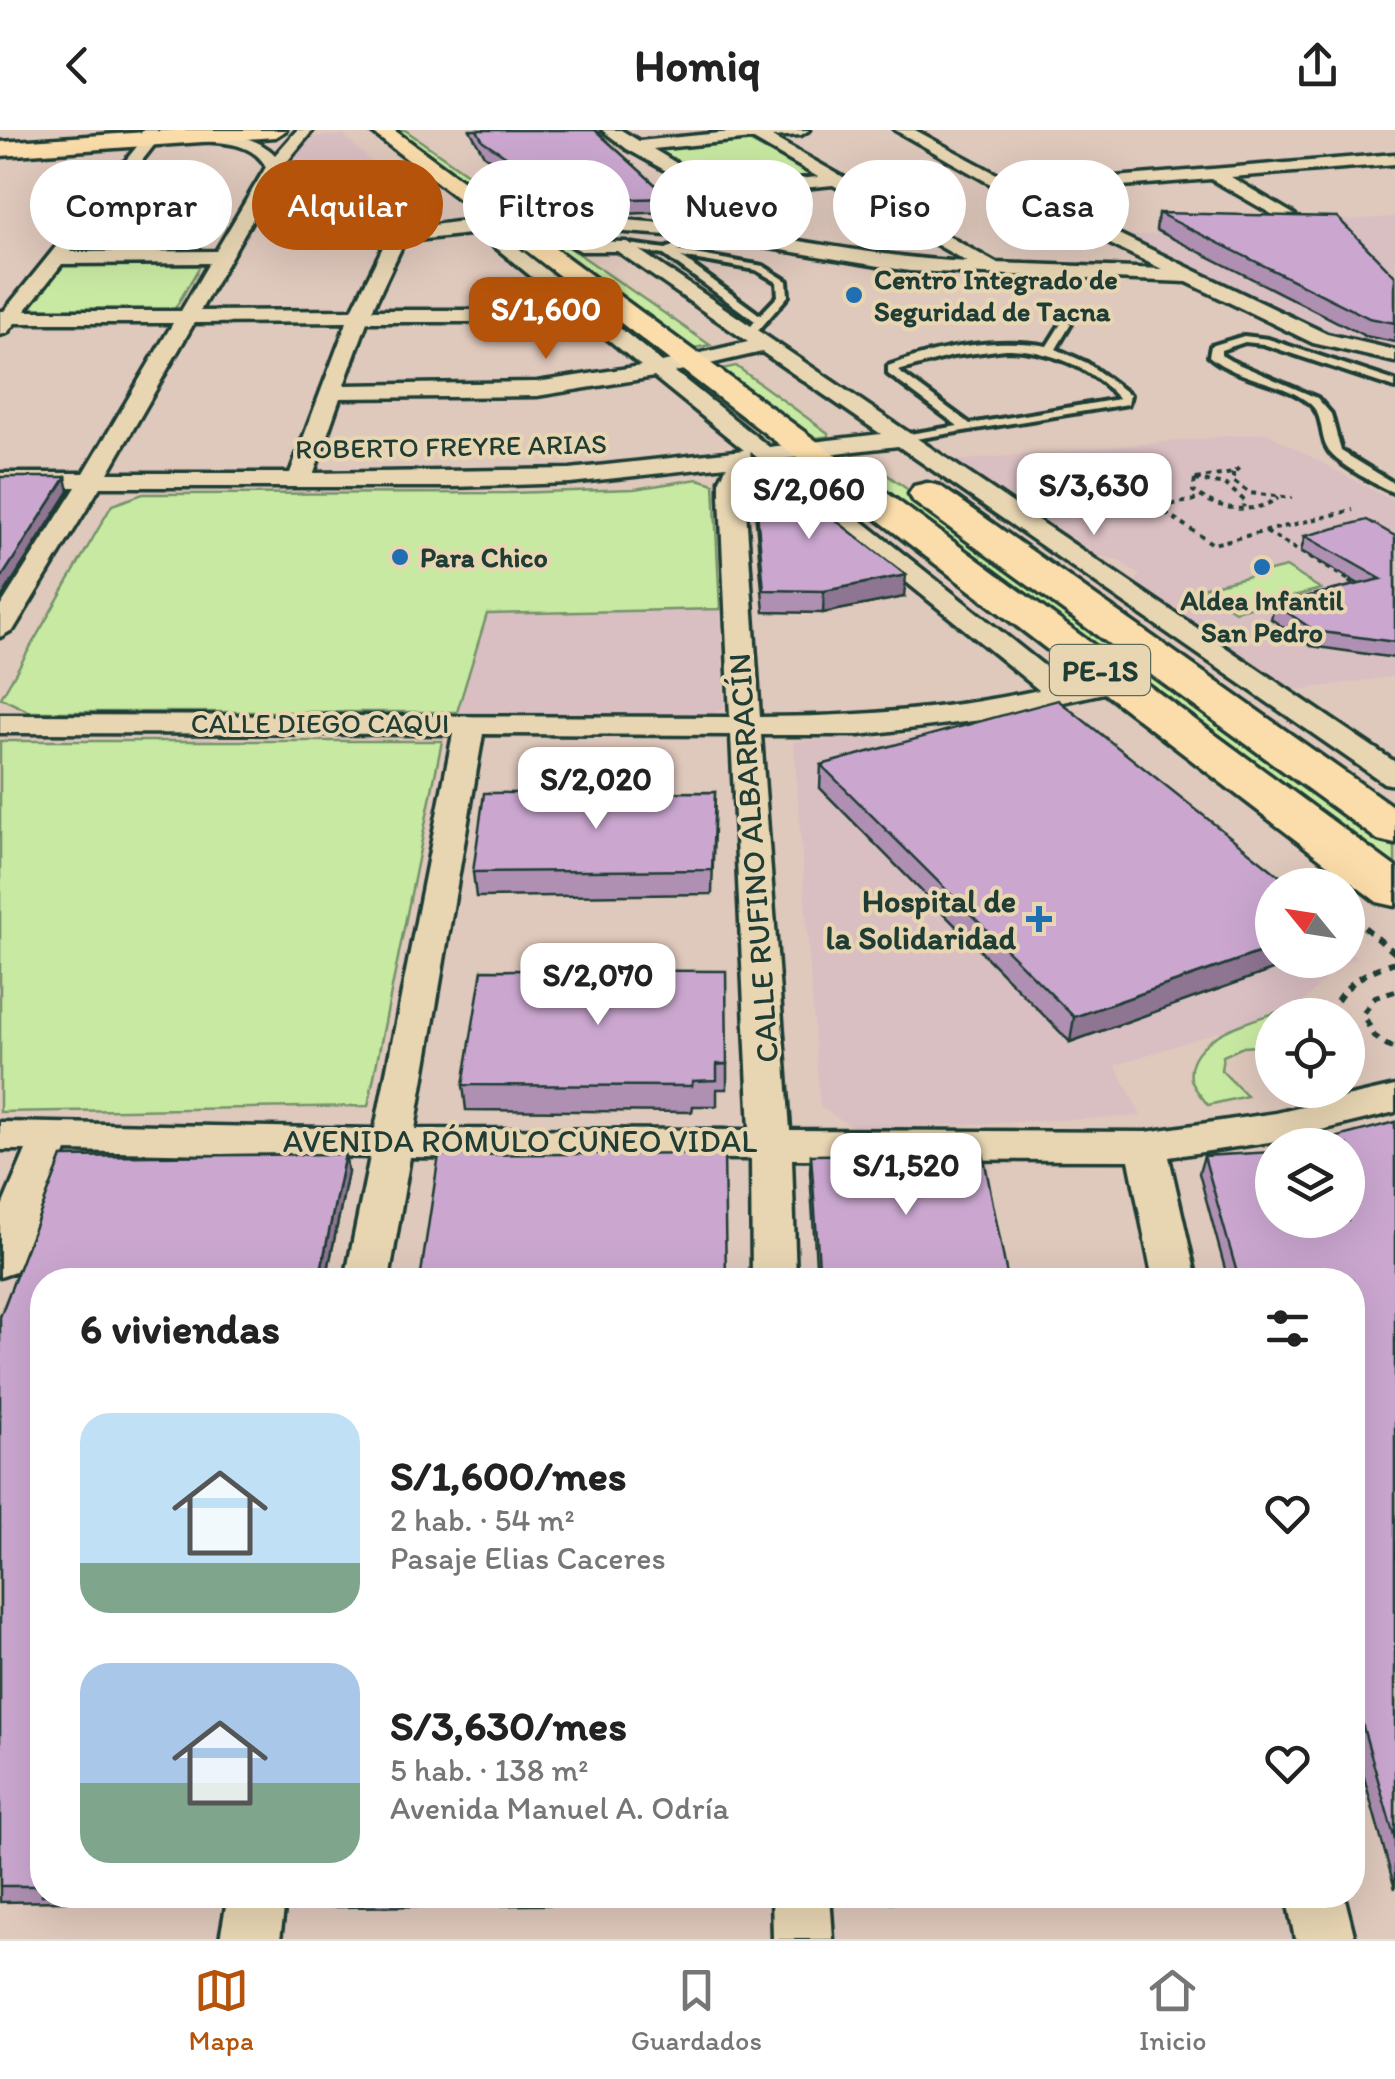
<!DOCTYPE html>
<html lang="es">
<meta charset="utf-8">
<style>
body{margin:0;font-family:Itim,sans-serif;background:#f2f2f2;color:#222;height:100vh;display:flex;flex-direction:column;font-size:38px;white-space:nowrap}
*{box-sizing:border-box;margin:0}
p{font-size:32px;color:#767676}
.icon{flex:none;width:55px;height:55px;fill:none;stroke:currentColor;stroke-width:2;stroke-linecap:round;stroke-linejoin:round}
.map{position:relative;flex:1;overflow:hidden}
.panel{position:absolute;left:30px;top:1138px;width:1335px;height:640px;display:flex;flex-direction:column;background:#fff;border-radius:40px;box-shadow:0 10px 40px #0002}
.panel>*{flex:none}
.hud{position:absolute;left:30px;top:30px;width:1335px;height:90px;display:flex;gap:20px}
.needle{width:65px;rotate:300deg}
.tools{position:absolute;left:1255px;top:738px;display:grid;gap:20px}
.tools a{display:grid;place-items:center;width:110px;height:110px;border-radius:50%;background:#fff;box-shadow:0 10px 40px #0002;font-size:50px}
.price{position:absolute;translate:-50% -85px;padding:0 22px;border-radius:20px;background:#fff;color:#222;font-size:32px;line-height:65px;filter:drop-shadow(0 2px 5px #0008)}
.price::after{content:'';position:absolute;left:50%;top:60px;width:30px;height:22px;margin-left:-15px;background:inherit;clip-path:polygon(0 0,100% 0,50% 100%)}
.price.current{background:#b45309;color:#fff}
ul{padding:0;list-style:none}
li{display:flex;align-items:center;gap:30px;height:250px;padding:0 50px}
li span{display:grid;place-items:center;flex:none;width:280px;height:200px;border-radius:30px;color:#555}
li>.icon{margin-inline-start:auto}
span .icon{width:120px;height:120px;fill:#fffc;stroke-width:1}
li b{font-size:42px}
h2{display:flex;justify-content:space-between;align-items:center;height:120px;padding:0 50px;font-size:42px}
.pill{padding:0 35px;border-radius:45px;background:#fff;box-shadow:0 10px 40px #0002;font-size:35px;line-height:90px}
.pill.current{background:#b45309;color:#fff}
header{display:flex;justify-content:space-between;align-items:center;height:130px;padding:0 50px;background:#fff;font-size:45px;font-weight:800}
.menu{display:flex;justify-content:space-around;align-items:center;height:140px;border-top:2px solid #e0e0e0;background:#fff;font-size:28px;color:#767676}
.menu a{display:grid;justify-items:center;gap:5px}
.menu .current{color:#b45309}
.map>svg:first-child{display:block}
.built{fill:#d9bec2}
.green{fill:#c8e9a2;stroke:#74936b;stroke-width:2.5}
.lines{fill:none;stroke-linecap:round;stroke-linejoin:round}
.lane-casing{stroke:#1f3d34;stroke-width:8}
.street-casing{stroke:#1f3d34;stroke-width:7}
.highway-casing{stroke:#1f3d34;stroke-width:7}
.path-far2{stroke:#1f3d34;stroke-width:4;stroke-dasharray:5 5;stroke-linecap:butt}
.path-far1{stroke:#1f3d34;stroke-width:5;stroke-dasharray:6 6;stroke-linecap:butt}
.path{stroke:#1f3d34;stroke-width:6;stroke-dasharray:8 8;stroke-linecap:butt}
.lane{fill:#e8d6b3;fill-rule:evenodd}
.street{fill:#e8d6b3;fill-rule:evenodd}
.highway{fill:#fbddab;fill-rule:evenodd}
.wall{fill:#af90b3;stroke:#1f3d34;stroke-width:2.5}
.shaded-wall{fill:#8e7592;stroke:#1f3d34;stroke-width:2.5}
.building{fill:#cba7d0;stroke:#1f3d34;stroke-width:2.5}
.poi-dot{fill:#1f6fb2;stroke:#e8d6b3;stroke-width:4}
.labels{text-anchor:middle;dominant-baseline:central;stroke-width:8;stroke-linejoin:round;paint-order:stroke}
.far-poi-label{font-size:28px;font-weight:bold;fill:#1f3d34;stroke:#e8d6b3;text-anchor:start}
.far-street-label{font-size:28px;fill:#1f3d34;stroke:#e8d6b3}
.shield{fill:#e8d6b3;stroke:#5b6b5a;stroke-width:2.5}
.shield-label{font-size:30px;font-weight:bold;fill:#1f3d34}
.street-label{font-size:32px;fill:#1f3d34;stroke:#e8d6b3}
.poi-label{font-size:32px;font-weight:bold;fill:#1f3d34;stroke:#e8d6b3;text-anchor:end}
</style>
<header><svg class="icon" aria-label="back" viewBox="0 0 24 24"><path d="M15 5l-7 7 7 7"/></svg>Homiq<svg class="icon" aria-label="share" viewBox="0 0 24 24"><path d="M12 15V3M7 8l5-5 5 5M5 13v7h14v-7"/></svg></header>
<div class="map">
<svg width="1395" height="1809" viewBox="0 0 1395 1809">
<rect width="100%" height="100%" fill="#dfc8bc"/>
<filter id="ink" filterUnits="userSpaceOnUse"><feTurbulence type="fractalNoise" baseFrequency=".01" numOctaves="2"/><feDisplacementMap in="SourceGraphic" scale="20" xChannelSelector="R" yChannelSelector="G"/><feConvolveMatrix kernelMatrix="1 2 1 2 8 2 1 2 1" color-interpolation-filters="sRGB"/></filter>
<g filter="url(#ink)">
<g class="built">
<polygon points="343,5 378,38 288,47 301,8"/>
<polygon points="1395,87 1395,218 1332,204 1126,106"/>
<polygon points="1266,303 1395,372 1395,546 1296,560 1135,452 1140,445 1118,430 1096,425 955,331"/>
<polygon points="720,479 724,577 713,584 457,582 487,484"/>
<polygon points="1062,584 1272,830 1348,830 1348,820 1358,828 1336,837 1301,875 1115,935 1141,986 857,999 820,977 794,611 900,608"/>
</g>
<g class="green">
<polygon points="388,0 405,0 529,87 514,90"/>
<polygon points="745,9 820,49 719,59 649,17"/>
<polygon points="562,116 569,117 710,215 690,219 549,118"/>
<polygon points="63,130 203,131 173,182 23,184"/>
<polygon points="736,236 828,303 829,306 811,309 717,240"/>
<polygon points="854,327 864,328 1395,712 1395,745 839,334"/>
<polygon points="698,349 714,354 720,479 487,484 457,582 30,582 1,568 112,375 143,364 510,363 634,359"/>
<polygon points="1286,437 1321,459 1235,481 1201,458"/>
<polygon points="0,611 442,611 368,976 0,982"/>
<path d="M1301,875l-8,10h-21v30l-29,2 -20,9 -2,14 26,26 -39,9c-6,-8 -15,-17 -17,-26 -7,-47 77,-63 110,-74z"/>
</g>
<g class="lines">
<g class="lane-casing">
<g id="lane">
<path d="M708,100l3,5 -34,16 86,15 24,15 1,15 -31,36 -9,-2 7,-9 -91,-66 -48,-9 5,-3 45,6zM681,127l75,13 21,12 1,14 -18,19z"/>
<path d="M1062,192l9,2 -15,25 31,14 43,32 -2,9 -231,38v-6l61,-10 -70,-52v-8c48,-18 108,-29 159,-20zM1005,219c43,0 87,18 114,50l-149,25 -72,-53 55,-15z"/>
<path d="M1244,206l24,3 127,42v7l-132,-44 -18,-2 -24,8v5l10,6 86,37 14,16 10,37 54,33v9c-15,-6 -58,-29 -66,-42 -11,-16 -3,-35 -21,-49 -29,-22 -71,-22 -99,-46l2,-10z"/>
</g>
</g>
<g class="street-casing">
<g id="street">
<path d="M141,0h16l2,9 -89,113 146,-1 50,-84c-14,-27 -50,-25 -77,-26l-5,-2v-6c29,-3 70,0 91,22l22,-25h16l-32,39 -81,142 152,-1 33,-67 12,-11c98,-22 212,-16 312,-4 87,10 171,30 258,34l-134,-77 -120,12 -86,-48 -25,-19h19l18,11 112,-11h58l-8,5 -29,2 224,126 166,6 -145,-70 -122,-69h20l102,55 378,-31v10l-164,13 64,38v8l-6,1 -78,-45 -178,14 294,141 68,16v12l-82,-19 -126,-61 -278,-11 -201,-33 -165,-12 -46,5 87,69h17l3,4 -8,5 66,53 86,-20 -131,-91h-36l-9,-5 9,-5 46,1 768,520v23l-11,-2 -486,-337 -114,13 283,225 49,-11 10,3 4,6 -4,6 -145,32 -122,15h-98l29,395 356,2 130,-19 119,-27v26l-119,29 -107,16 28,123h-44l-24,-120 -337,-1 4,121h-44l-1,-121 -341,-2 -21,123h-44l25,-123 -304,-6 -44,110 -7,11 -15,5v-66l26,-61h-26v-28l375,7 78,-395 -453,-1v-18l730,2 -10,-221v-16l7,-14 -157,17 -118,4h-352l-86,142 -14,8v-30l76,-120h-76v-14h84l89,-150h-158l-8,10 -7,2v-24h4l139,-172zM752,9l66,38 -102,10 -63,-38zM478,103l87,71 -64,6h-129l30,-64 6,-5zM209,133l-28,48h-156l37,-47zM577,184l64,52 -104,16 -193,3 23,-63h134zM347,192l-57,151h-182l86,-150zM762,222l119,82 -112,13 -94,-75zM654,247l90,73 -174,19 -256,4 26,-75 197,-2zM760,333l279,227c-93,20 -184,27 -279,27l-16,-237 5,-12zM483,604l248,1 19,395 -335,-1z"/>
<polygon points="228,1765 286,1765 280,1809 220,1809"/>
<polygon points="772,1765 830,1765 833,1809 773,1809"/>
<polygon points="1286,1765 1344,1765 1355,1809 1295,1809"/>
</g>
</g>
<g class="highway-casing">
<g id="highway">
<polygon points="176,0 286,0 275,7 0,26 0,12"/>
<polygon points="369,0 394,0 1395,737 1395,776 1377,772"/>
<polygon points="927,353 940,356 1395,678 1395,714 1378,710 914,372 909,364 914,356"/>
</g>
</g>
<g class="path-far2">
<polyline points="1233,343 1233,351 1250,363 1292,368"/>
<polyline points="1196,349 1233,343 1239,338"/>
<path d="M1195,350l-2,11c25,19 58,25 85,7"/>
<polyline points="1195,350 1226,355 1245,371 1243,377"/>
<polyline points="1157,377 1213,414 1353,380"/>
<polyline points="1132,382 1200,369"/>
<polyline points="1266,402 1354,453"/>
</g>
<g class="path-far1">
<polyline points="1349,451 1363,459"/>
<polyline points="1348,784 1355,790"/>
</g>
<g class="path">
<polyline points="1352,787 1395,823"/>
<polyline points="1395,861 1375,867 1363,884 1374,906 1395,920"/>
<path d="M1330,885c12,-31 35,-43 65,-53"/>
</g>
<use href="#lane" class="lane"/>
<use href="#street" class="street"/>
<use href="#highway" class="highway"/>
</g>
<g class="wall">
<polygon points="470,0 595,0 670,68 670,82 596,85 563,46 522,50 484,25"/>
<polygon points="1158,83 1395,146 1395,212 1365,206 1156,100"/>
<polygon points="752,325 904,467 823,483 764,482 752,345"/>
<polygon points="1305,406 1395,406 1395,528 1311,516 1271,489 1275,474 1359,454 1301,421"/>
<polygon points="821,635 1272,830 1300,830 1070,912 820,658"/>
<polygon points="715,662 712,764 476,767 473,742"/>
<polygon points="727,934 727,959 717,959 717,976 693,976 692,982 466,980 463,955"/>
<polygon points="1395,992 1395,1759 1352,1604 1352,1150 1228,1150 1199,1043 1204,1026 1267,1023 1323,1012"/>
<polygon points="345,1024 348,1042 326,1150 42,1150 42,1765 201,1765 200,1769 0,1772 0,1187 62,1027"/>
<polygon points="811,1025 1008,1150 817,1150 810,1042"/>
<polygon points="327,1765 739,1765 739,1773 331,1777"/>
<polygon points="859,1765 1275,1765 1273,1769 860,1773"/>
</g>
<g class="shaded-wall">
<polygon points="563,32 563,46 522,50 521,36"/>
<polygon points="66,347 69,361 0,470 0,450"/>
<polygon points="906,445 904,467 823,483 824,461"/>
<polygon points="1272,818 1272,830 1300,830 1070,912 1074,887"/>
<polygon points="345,1024 348,1042 326,1150 319,1150"/>
</g>
<g class="building">
<polygon points="477,0 595,0 670,68 595,70 563,32 521,36 483,11"/>
<polygon points="1158,83 1337,87 1395,146 1395,193 1369,188"/>
<polygon points="752,325 906,445 824,461 764,460"/>
<polygon points="0,347 66,347 0,450"/>
<polygon points="1367,390 1395,406 1395,512 1315,501 1275,474 1381,449 1305,406"/>
<polygon points="1058,570 1291,755 1272,755 1272,818 1074,887 821,635"/>
<polygon points="715,662 712,740 473,742 484,663"/>
<polygon points="482,840 726,841 727,934 717,934 717,950 693,951 692,956 463,955"/>
<polygon points="1395,992 1395,1710 1352,1558 1352,1150 1239,1150 1204,1026 1272,1022 1272,1090 1348,1090 1348,1015 1307,1015"/>
<polygon points="724,1023 726,1150 420,1150 439,1025"/>
<polygon points="983,1023 1008,1150 820,1150 811,1025"/>
<polygon points="345,1024 319,1150 42,1150 42,1756 0,1756 0,1187 62,1027"/>
</g>
</g>
<g class="poi-dot">
<circle cx="854" cy="165" r="10"/>
<circle cx="400" cy="427" r="10"/>
<circle cx="1262" cy="437" r="10"/>
<path d="M1034 774h10v10h10v10h-10v10h-10v-10h-10v-10h10z"/>
</g>
<g class="labels">
<g class="far-poi-label">
<text x="874" y="149">Centro Integrado de<tspan x="874" dy="32">Seguridad de Tacna</tspan></text>
<text x="420" y="427">Para Chico</text>
<text x="1262" y="470" text-anchor="middle">Aldea Infantil<tspan x="1262" dy="32">San Pedro</tspan></text>
</g>
<g class="far-street-label">
<text transform="translate(451 316) rotate(-1)">ROBERTO FREYRE ARIAS</text>
<text x="320" y="593">CALLE DIEGO CAQUI</text>
</g>
<rect class="shield" x="1050" y="515" width="100" height="50" rx="8"/>
<g class="shield-label">
<text x="1100" y="540">PE-1S</text>
</g>
<g class="street-label">
<text transform="translate(753 728) rotate(-94)">CALLE RUFINO ALBARRACÍN</text>
<text x="520" y="1011">AVENIDA RÓMULO CUNEO VIDAL</text>
</g>
<g class="poi-label">
<text x="1016" y="771">Hospital de<tspan x="1016" dy="37">la Solidaridad</tspan></text>
</g>
</g>
</svg>
<div class="tools">
<a><svg class="needle" viewBox="-14 -14 28 28"><path d="M0-13l5 13h-10z" fill="#e53935"/><path d="M0 13l5-13h-10z" fill="#767676"/></svg></a>
<a><svg class="icon" aria-label="locate" viewBox="0 0 24 24"><circle cx="12" cy="12" r="6"/><path d="M12 2v4M12 18v4M2 12h4M18 12h4"/></svg></a>
<a><svg class="icon" aria-label="layers" viewBox="0 0 24 24"><path d="M12 4l9 5-9 5-9-5zM3 14l9 5 9-5"/></svg></a>
</div>
<b class="price current" style="left:546px;top:232px">S/1,600</b>
<b class="price" style="left:1094px;top:408px">S/3,630</b>
<b class="price" style="left:809px;top:412px">S/2,060</b>
<b class="price" style="left:596px;top:702px">S/2,020</b>
<b class="price" style="left:598px;top:898px">S/2,070</b>
<b class="price" style="left:906px;top:1088px">S/1,520</b>
<div class="hud">
<a class="pill">Comprar</a>
<a class="pill current">Alquilar</a>
<a class="pill">Filtros</a>
<a class="pill">Nuevo</a>
<a class="pill">Piso</a>
<a class="pill">Casa</a>
</div>
<section class="panel">
<h2>6 viviendas<svg class="icon" aria-label="filters" viewBox="0 0 24 24"><path d="M4 7h16M4 17h16"/><circle cx="9" cy="7" r="2"/><circle cx="15" cy="17" r="2"/></svg></h2>
<ul>
<li><span style="background:linear-gradient(#bfe0f5 75%,#7fa58c 0)"><svg class="icon" aria-label="home" viewBox="0 0 24 24"><path d="M3 11l9-7 9 7M6 9v11h12V9"/></svg></span><div><b>S/1,600/mes</b><p>2 hab. · 54 m²</p><p>Pasaje Elias Caceres</p></div><svg class="icon" aria-label="heart" viewBox="0 0 24 24"><path d="M12 20l-8-8c-3-5 5-10 8-4 3-6 11-1 8 4z"/></svg></li>
<li><span style="background:linear-gradient(#a9c7e8 60%,#7fa58c 0)"><svg class="icon" aria-label="home" viewBox="0 0 24 24"><path d="M3 11l9-7 9 7M6 9v11h12V9"/></svg></span><div><b>S/3,630/mes</b><p>5 hab. · 138 m²</p><p>Avenida Manuel A. Odría</p></div><svg class="icon" aria-label="heart" viewBox="0 0 24 24"><path d="M12 20l-8-8c-3-5 5-10 8-4 3-6 11-1 8 4z"/></svg></li>
</ul>
</section>
</div>
<nav class="menu">
<a class="current"><svg class="icon" aria-label="map" viewBox="0 0 24 24"><path d="M3 6l6-2 6 2 6-2v14l-6 2-6-2-6 2zM9 4v14M15 6v14"/></svg>Mapa</a>
<a><svg class="icon" aria-label="saved" viewBox="0 0 24 24"><path d="M7 4h10v16l-5-4-5 4z"/></svg>Guardados</a>
<a><svg class="icon" aria-label="home" viewBox="0 0 24 24"><path d="M3 11l9-7 9 7M6 9v11h12V9"/></svg>Inicio</a>
</nav>
